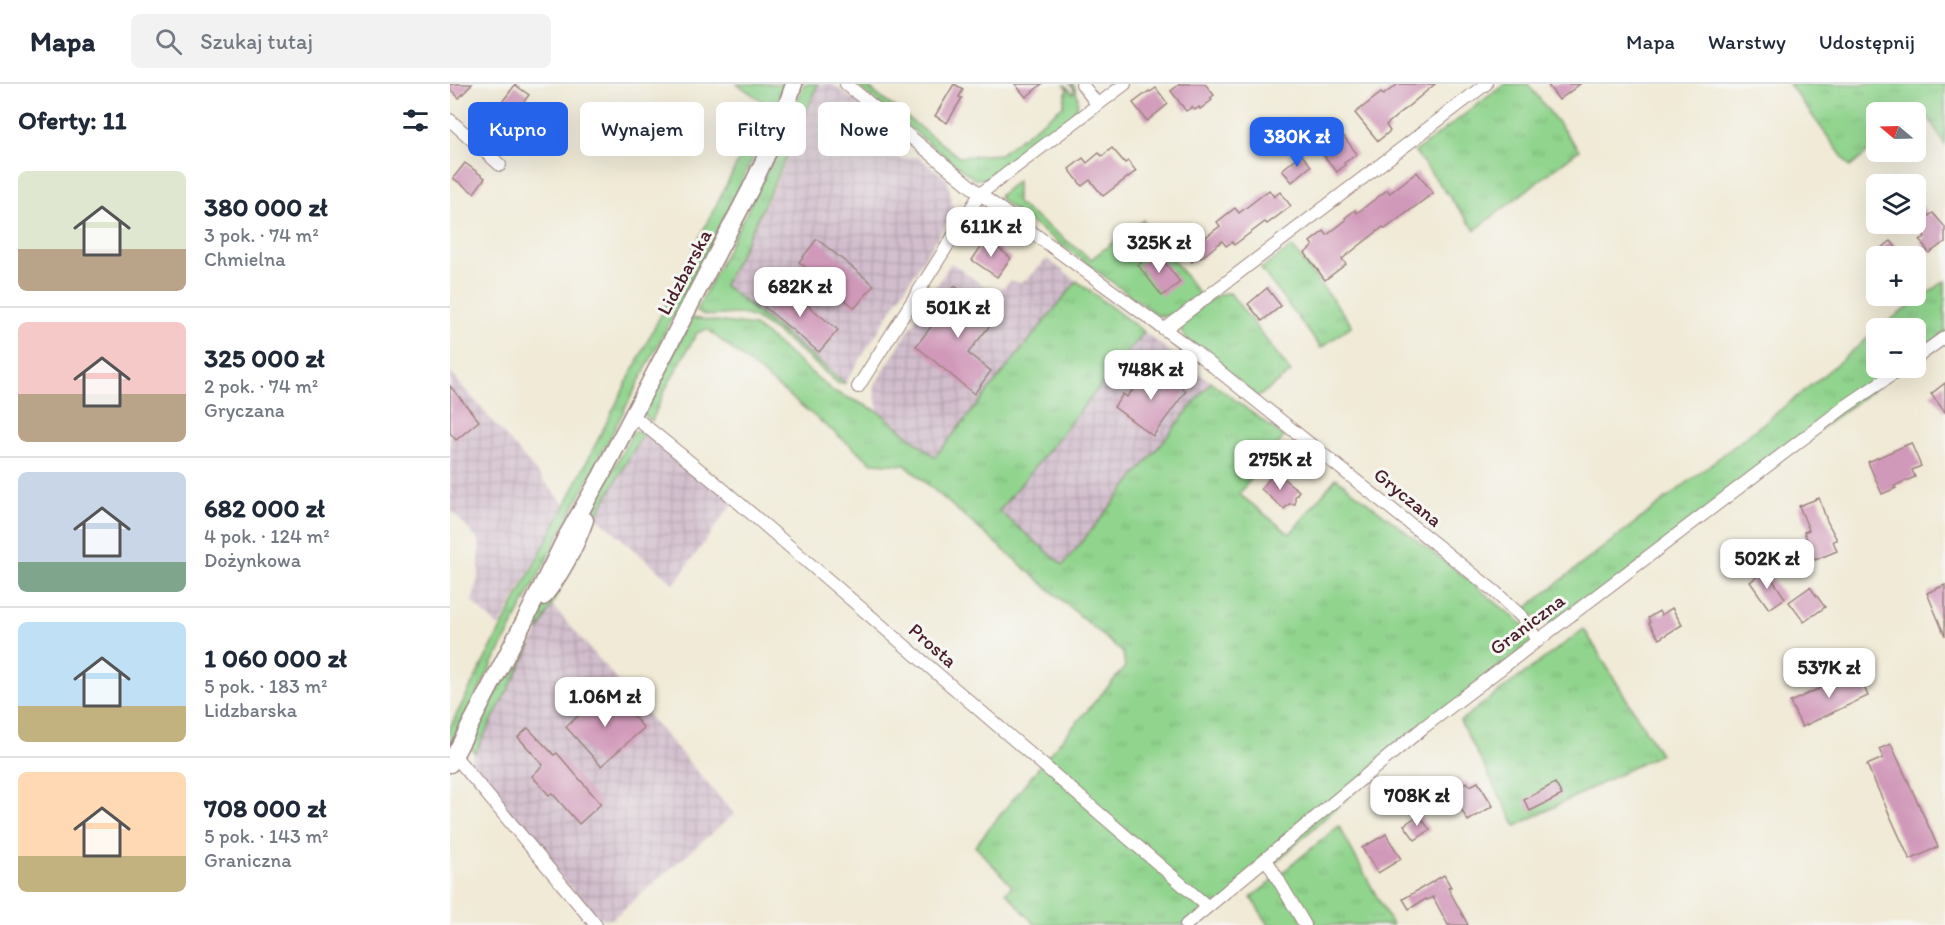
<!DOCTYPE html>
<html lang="pl">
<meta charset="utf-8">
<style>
body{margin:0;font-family:Itim,sans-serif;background:#f2f2f3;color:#1f2937;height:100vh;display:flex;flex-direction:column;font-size:22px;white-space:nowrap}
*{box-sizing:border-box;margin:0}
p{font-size:20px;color:#747a83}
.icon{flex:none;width:33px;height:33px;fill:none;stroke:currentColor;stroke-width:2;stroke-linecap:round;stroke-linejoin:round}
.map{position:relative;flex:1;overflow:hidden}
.side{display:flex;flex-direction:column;background:#fff;width:450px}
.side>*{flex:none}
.guide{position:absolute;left:18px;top:18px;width:570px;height:54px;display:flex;gap:12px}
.needle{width:39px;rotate:289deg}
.fabs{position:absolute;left:1416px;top:18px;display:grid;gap:12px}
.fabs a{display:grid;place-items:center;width:60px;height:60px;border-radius:9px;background:#fff;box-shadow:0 6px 24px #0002;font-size:30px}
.price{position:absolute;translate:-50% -51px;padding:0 14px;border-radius:12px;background:#fff;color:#222;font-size:20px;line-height:39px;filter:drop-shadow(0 2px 3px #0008)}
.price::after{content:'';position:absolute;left:50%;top:36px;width:18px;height:14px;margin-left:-9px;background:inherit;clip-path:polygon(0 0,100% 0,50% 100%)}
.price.selected{background:#2563eb;color:#fff}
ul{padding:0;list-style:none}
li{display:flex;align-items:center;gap:18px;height:150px;padding:0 18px}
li+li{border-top:2px solid #e0e1e3}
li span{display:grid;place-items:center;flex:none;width:168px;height:120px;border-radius:9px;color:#555}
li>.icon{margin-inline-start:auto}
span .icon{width:72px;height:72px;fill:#fffc;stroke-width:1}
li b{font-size:26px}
h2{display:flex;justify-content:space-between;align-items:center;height:72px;padding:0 18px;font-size:26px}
.pill{padding:0 21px;border-radius:9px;background:#fff;box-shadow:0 6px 24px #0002;font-size:21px;line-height:54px}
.pill.selected{background:#2563eb;color:#fff}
header{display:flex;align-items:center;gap:36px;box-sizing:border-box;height:84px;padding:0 30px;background:#fff;border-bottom:2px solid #e0e1e3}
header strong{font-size:28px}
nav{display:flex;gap:33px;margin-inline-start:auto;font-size:21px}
.search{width:420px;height:54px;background:#f2f2f3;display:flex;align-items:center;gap:15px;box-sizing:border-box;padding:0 21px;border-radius:9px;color:#747a83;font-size:22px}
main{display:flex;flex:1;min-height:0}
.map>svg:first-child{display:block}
.industrial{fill:url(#industrial-grid)}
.grass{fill:url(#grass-tufts);stroke:#6d7a5c;stroke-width:1.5}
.building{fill:#d199b9}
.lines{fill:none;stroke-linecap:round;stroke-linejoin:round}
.minor-casing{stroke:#9d8480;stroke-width:14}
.secondary-casing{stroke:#9d8480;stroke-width:19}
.minor{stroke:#fff;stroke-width:12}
.secondary{stroke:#fff;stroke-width:16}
.labels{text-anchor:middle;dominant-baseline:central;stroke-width:6;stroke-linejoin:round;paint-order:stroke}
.street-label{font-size:20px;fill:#4a1f2b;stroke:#f6f6f2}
</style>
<header>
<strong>Mapa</strong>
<div class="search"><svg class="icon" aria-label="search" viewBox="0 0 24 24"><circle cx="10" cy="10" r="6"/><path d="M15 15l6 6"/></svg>Szukaj tutaj</div>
<nav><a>Mapa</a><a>Warstwy</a><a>Udostępnij</a></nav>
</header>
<main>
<section class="side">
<h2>Oferty: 11<svg class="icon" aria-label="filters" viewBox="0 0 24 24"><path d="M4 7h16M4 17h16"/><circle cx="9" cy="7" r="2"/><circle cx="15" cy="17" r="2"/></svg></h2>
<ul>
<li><span style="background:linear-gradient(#dfe7d0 65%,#b9a48a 0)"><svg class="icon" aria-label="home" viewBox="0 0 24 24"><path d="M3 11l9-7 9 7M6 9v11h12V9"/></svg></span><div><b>380 000 zł</b><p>3 pok. · 74 m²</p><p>Chmielna</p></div></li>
<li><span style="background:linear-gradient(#f6c9c9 60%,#b9a48a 0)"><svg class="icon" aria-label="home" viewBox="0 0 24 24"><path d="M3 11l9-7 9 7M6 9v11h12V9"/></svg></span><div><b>325 000 zł</b><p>2 pok. · 74 m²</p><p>Gryczana</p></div></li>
<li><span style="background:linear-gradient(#c9d6e8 75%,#7fa58c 0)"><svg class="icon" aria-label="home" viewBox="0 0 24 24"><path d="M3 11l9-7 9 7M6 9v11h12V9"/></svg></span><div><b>682 000 zł</b><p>4 pok. · 124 m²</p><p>Dożynkowa</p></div></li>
<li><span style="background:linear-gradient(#bfe0f5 70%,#c2b280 0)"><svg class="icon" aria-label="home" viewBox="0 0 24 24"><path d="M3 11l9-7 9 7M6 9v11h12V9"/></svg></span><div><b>1 060 000 zł</b><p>5 pok. · 183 m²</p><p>Lidzbarska</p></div></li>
<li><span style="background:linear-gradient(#ffd9b3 70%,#c2b280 0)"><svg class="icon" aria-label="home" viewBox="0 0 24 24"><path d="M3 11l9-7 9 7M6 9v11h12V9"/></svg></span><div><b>708 000 zł</b><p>5 pok. · 143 m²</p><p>Graniczna</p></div></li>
</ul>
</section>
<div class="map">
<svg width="1495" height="841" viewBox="0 0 1495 841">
<defs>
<pattern id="industrial-grid" width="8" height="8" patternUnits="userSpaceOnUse" patternTransform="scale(1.5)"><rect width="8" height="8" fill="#d1bdcc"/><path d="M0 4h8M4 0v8" fill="none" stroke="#b5a2af"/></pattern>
<pattern id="grass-tufts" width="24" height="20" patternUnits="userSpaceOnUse" patternTransform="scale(1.5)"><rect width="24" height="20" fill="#90d48d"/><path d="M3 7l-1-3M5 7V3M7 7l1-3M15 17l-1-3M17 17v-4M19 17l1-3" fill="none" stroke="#7eb67a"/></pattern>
</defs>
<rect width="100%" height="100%" fill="#f6f6f2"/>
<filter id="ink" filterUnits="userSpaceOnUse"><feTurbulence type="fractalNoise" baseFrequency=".0167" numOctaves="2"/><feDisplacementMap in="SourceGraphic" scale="12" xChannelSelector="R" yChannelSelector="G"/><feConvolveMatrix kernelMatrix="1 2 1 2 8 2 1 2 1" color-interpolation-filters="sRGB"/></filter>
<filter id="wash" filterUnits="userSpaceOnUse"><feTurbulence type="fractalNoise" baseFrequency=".008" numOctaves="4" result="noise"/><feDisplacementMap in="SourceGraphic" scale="24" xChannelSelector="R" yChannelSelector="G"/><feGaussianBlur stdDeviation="1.35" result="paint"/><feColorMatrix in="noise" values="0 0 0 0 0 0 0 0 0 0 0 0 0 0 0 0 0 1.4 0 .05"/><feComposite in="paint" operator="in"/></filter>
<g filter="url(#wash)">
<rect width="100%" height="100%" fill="#f0ead6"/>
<g class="industrial">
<polygon points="368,0 382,0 432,38 420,52 450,75 468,73 497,95 504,127 395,299 274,201 319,114 346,56"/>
<polygon points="597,175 627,197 485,373 428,327 424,302 501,179 543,208 548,207 561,197 570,199 577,195"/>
<polygon points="694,248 761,298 613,482 548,427"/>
<polygon points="0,288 115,421 49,543 22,518 29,490 30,458 0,425"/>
<polygon points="194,348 284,417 224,500 146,432"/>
<polygon points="102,521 284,730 162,835 145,833 18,682"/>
</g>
<g class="grass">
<polygon points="287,0 335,0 319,41 278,126 0,662 0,643 115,421 313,28 315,19"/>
<path d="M354,0h14c-28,69 -60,135 -94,201l121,98 -6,1c-23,-19 -67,-61 -93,-69 -17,-4 -35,6 -50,-4l83,-163z"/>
<path d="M405,0h9l25,20 14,7 1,4 55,42 41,-3 63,-48 4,-17 -3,-5 9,9 2,-2 -5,-7h3c7,12 6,24 -3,34l-81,61h-15z"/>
<polygon points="1055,0 1078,0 1129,66 1025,146 965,68"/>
<polygon points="1339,0 1495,0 1495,61 1477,31 1466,39 1466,28 1426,28 1426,62 1400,83"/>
<path d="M567,97v22l74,56 52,-39 57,75c-12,9 -26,25 -43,20l-155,-114 -3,-5z"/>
<polygon points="842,163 902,241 871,264 811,185"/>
<polygon points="627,197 694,248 549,427 613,481 761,298 834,353 789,410 840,450 886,394 1012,491 1082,548 1084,556 979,640 824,780 747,841 585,841 556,808 562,802 525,762 602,667 675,583 673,569 455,381 422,379 257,245 247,249 215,306 202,337 197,334 193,327 242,234 304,242 318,252 383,307 428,327 485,373"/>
<polygon points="1495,197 1495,252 1466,273 1466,244 1429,244"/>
<path d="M780,209l61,79 -33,25 -70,-57c-3,-4 -8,-7 -7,-12 0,-9 31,-31 40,-34 3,-1 6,-1 9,-1z"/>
<path d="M1426,247v37h26l-342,255c-18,1 -22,-4 -35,-14 117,-94 238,-181 351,-278z"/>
<polygon points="183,348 194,348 146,432 89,547 87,532 100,513 132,455 150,410"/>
<polygon points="1134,545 1210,670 1066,742 1010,637"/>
<polygon points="81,562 25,669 19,662 67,569 73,563"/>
<polygon points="889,742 942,841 819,841 801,814"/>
</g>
<g id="blocks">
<g class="building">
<polygon points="0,0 22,0 9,14 0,5"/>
<polygon points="504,0 513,5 509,13 512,14 497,39 485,32"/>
<polygon points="565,0 592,0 576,13"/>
<polygon points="730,0 755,0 764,11 760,14 762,16 750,25 749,23 745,26 742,23 736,27 721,7"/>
<polygon points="948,0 985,0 936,41 940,47 928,57 905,29 931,9 933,11"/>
<polygon points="1097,0 1130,0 1109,16"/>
<polygon points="65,1 79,11 69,24 83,36 79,41 82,44 75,53 72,50 68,55 50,41 55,34 46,26"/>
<polygon points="706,4 718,20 697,37 683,19 699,7 700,8"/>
<polygon points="892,50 907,70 894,79 895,81 887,88 870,67"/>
<polygon points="662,64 675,79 678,77 686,87 653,112 640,96 632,102 619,85 633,74 637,79 649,69 652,72"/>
<polygon points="851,70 861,82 842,98 832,86"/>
<polygon points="15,79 35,94 24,109 3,94"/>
<polygon points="967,88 983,109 935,145 933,143 892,175 896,180 875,196 855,169 863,162 860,158 874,147 877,151 896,136 895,134 905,126 907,129 937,106 940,109"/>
<polygon points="819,106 824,113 830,108 841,122 817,140 815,138 784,161 782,158 776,162 772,157 751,174 749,171 742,178 723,154 736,144 739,147 744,143 753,155 770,142 767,138 785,124 789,129"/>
<polygon points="1466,112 1479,132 1483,129 1495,143 1495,158 1479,169 1470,156 1475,153 1466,135"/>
<polygon points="367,155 424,201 405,224 349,178"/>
<polygon points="536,155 540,155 544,157 545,162 561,174 547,193 522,176"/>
<polygon points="1441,157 1453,172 1420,172"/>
<polygon points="706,167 730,198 712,212 688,181"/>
<polygon points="330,199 388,246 369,268 312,221"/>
<polygon points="505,202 545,235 518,269 541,287 524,310 466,262 494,226 489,222"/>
<polygon points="817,204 831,222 812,237 798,220"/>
<polygon points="702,282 736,307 703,352 664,323 673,310 677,313"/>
<polygon points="1495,299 1495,328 1481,310"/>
<polygon points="0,302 29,337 6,356 0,349"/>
<polygon points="1461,359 1471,382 1462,386 1465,393 1444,402 1446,404 1432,410 1418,378"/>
<polygon points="825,388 849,407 845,413 845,420 839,420 834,425 811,405"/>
<polygon points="1369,414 1377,437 1387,456 1383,457 1387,467 1365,476 1354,448 1359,446 1349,422"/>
<polygon points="1316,486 1335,514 1319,525 1300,498"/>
<polygon points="1495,501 1495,552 1477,509"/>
<polygon points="1360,503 1375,523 1354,538 1339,518"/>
<polygon points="1222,524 1232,541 1209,555 1199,539 1200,538 1198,534 1209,527 1211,531"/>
<polygon points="1407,587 1418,612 1352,643 1340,618"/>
<polygon points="158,605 194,644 151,682 116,643"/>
<polygon points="78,644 104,671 107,669 151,720 129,740 102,709 99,711 82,692 93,681 68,653"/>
<polygon points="1441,660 1488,763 1460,776 1417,681 1433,674 1429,665"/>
<polygon points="1007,695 1011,701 1017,698 1020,702 1028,698 1043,722 1018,737 1006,716 998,721 989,706"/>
<polygon points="1105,699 1112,711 1080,727 1074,716"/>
<polygon points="969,731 980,746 965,756 954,741"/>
<polygon points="936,750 951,775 928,789 912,764"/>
<polygon points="994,791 1001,803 998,804 1018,841 998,841 983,813 977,816 976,815 959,825 953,815"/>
</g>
</g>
</g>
<g filter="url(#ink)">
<use href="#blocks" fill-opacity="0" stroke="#9d8480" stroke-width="1.5"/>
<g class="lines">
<g class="minor-casing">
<g id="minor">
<polyline points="396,0 530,110 744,267 1044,507 1072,533 1088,557"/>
<polyline points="632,0 647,20"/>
<polyline points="0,36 50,81"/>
<polyline points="715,245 1036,0"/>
<polyline points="1466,274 1495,253"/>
<polyline points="408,303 530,110 675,0"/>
<polyline points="182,331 267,400 757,822"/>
<polyline points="3,674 9,677 146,841"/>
<polyline points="816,775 855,841"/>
<polyline points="736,841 974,643 1396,322 1452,284"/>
</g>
</g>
<g class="secondary-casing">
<g id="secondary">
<path d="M93,513c19,-24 32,-49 42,-77"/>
<polyline points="0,680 77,532 116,453 151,392 300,106 327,49 344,0"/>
</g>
</g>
<use href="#minor" class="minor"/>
<use href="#secondary" class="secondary"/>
</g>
</g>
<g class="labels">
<g class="street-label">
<text transform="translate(234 188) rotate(-62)">Lidzbarska</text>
<text transform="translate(958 413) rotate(39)">Gryczana</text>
<text transform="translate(1077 540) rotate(-37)">Graniczna</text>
<text transform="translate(483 561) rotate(41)">Prosta</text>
</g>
</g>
</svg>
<div class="fabs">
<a><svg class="needle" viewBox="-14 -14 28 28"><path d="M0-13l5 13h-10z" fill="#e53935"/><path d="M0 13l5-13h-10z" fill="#747a83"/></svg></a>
<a><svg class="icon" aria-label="layers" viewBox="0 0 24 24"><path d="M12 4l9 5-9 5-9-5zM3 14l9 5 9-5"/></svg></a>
<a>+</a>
<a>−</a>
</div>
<b class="price selected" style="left:847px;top:84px">380K zł</b>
<b class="price" style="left:541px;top:174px">611K zł</b>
<b class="price" style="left:709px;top:190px">325K zł</b>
<b class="price" style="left:350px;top:234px">682K zł</b>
<b class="price" style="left:508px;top:255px">501K zł</b>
<b class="price" style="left:701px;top:317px">748K zł</b>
<b class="price" style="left:830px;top:407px">275K zł</b>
<b class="price" style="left:1317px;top:506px">502K zł</b>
<b class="price" style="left:1379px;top:615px">537K zł</b>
<b class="price" style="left:155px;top:644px">1.06M zł</b>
<b class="price" style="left:967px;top:743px">708K zł</b>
<div class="guide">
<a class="pill selected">Kupno</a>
<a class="pill">Wynajem</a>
<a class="pill">Filtry</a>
<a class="pill">Nowe</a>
</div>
</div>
</main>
